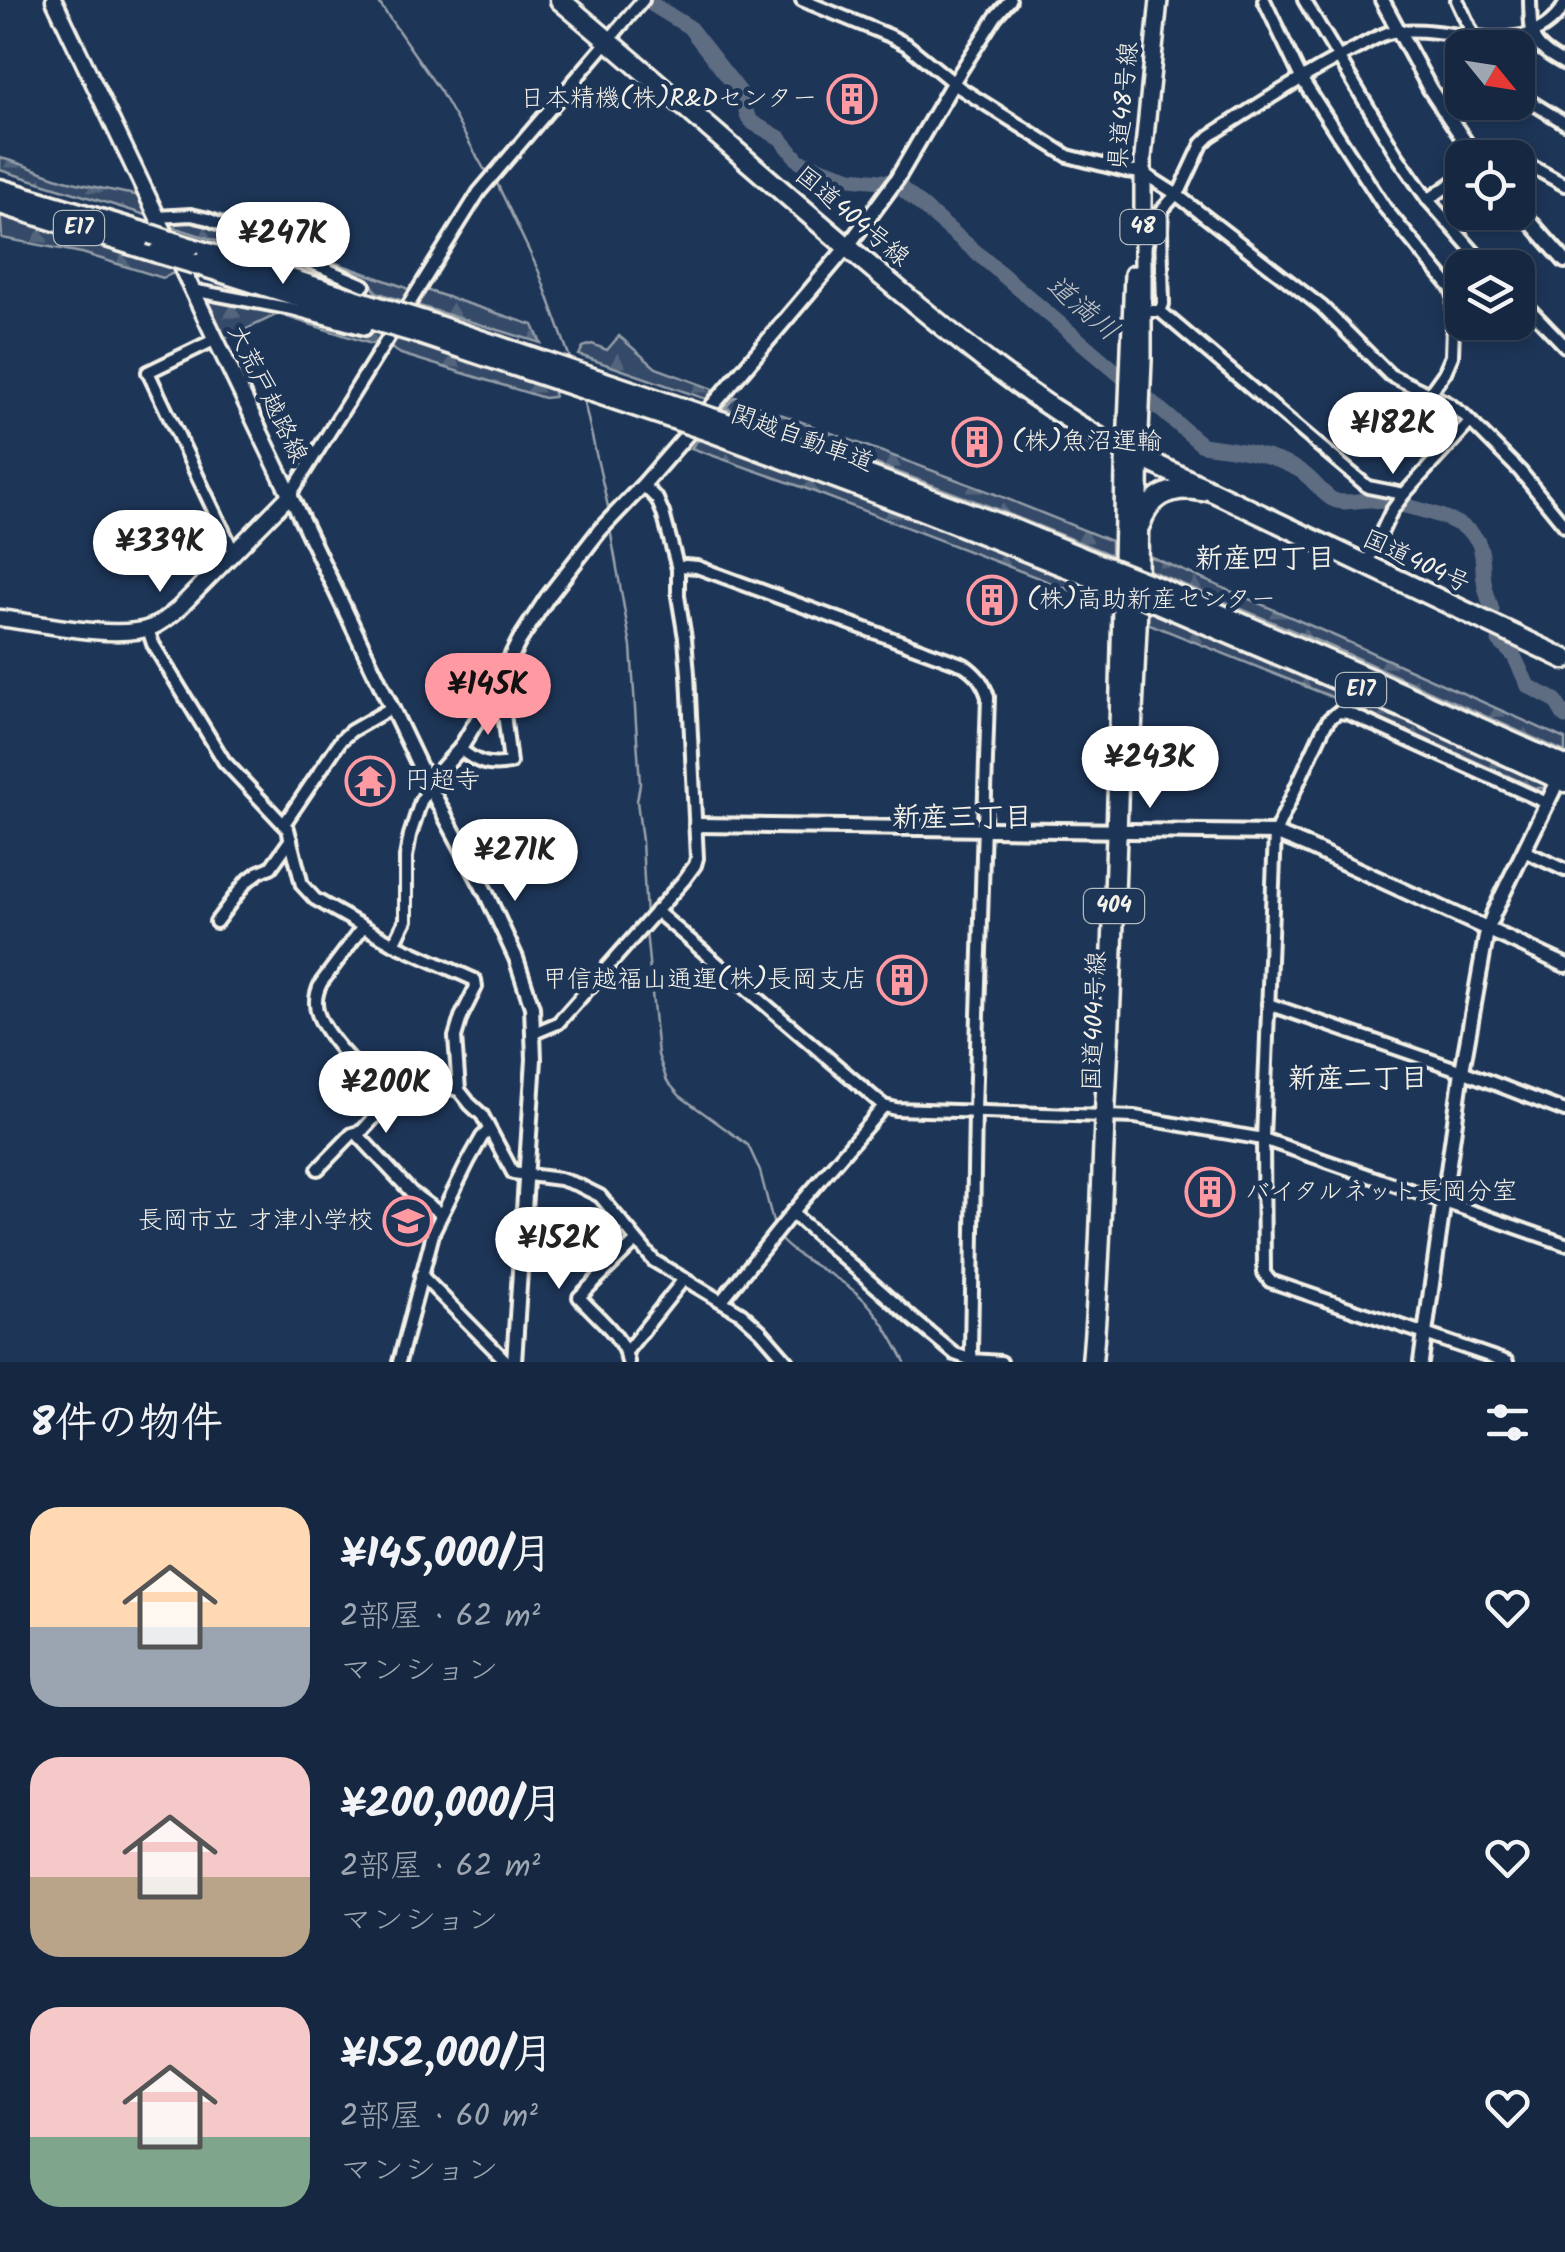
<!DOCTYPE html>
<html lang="ja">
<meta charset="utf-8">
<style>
body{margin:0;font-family:Kalam,"Klee One",sans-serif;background:#1f3048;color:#f1f3f6;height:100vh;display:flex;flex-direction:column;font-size:38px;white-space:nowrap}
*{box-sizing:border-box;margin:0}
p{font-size:32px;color:#9ea6b1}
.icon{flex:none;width:55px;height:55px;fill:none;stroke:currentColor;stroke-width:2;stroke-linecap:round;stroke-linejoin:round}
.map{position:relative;height:1362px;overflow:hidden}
.side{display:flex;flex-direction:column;background:#162841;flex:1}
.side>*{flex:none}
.needle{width:65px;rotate:120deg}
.buttons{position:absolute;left:1445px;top:30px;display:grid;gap:20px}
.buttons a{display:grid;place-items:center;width:90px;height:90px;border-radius:20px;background:#162841;box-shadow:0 5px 15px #0003,0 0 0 2px #35445a;font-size:50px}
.price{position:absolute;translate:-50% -85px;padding:0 22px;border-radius:35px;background:#fff;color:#222;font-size:32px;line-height:65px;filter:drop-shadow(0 2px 5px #0008)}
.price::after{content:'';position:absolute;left:50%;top:60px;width:30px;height:22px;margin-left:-15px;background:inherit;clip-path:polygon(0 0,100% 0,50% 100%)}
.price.active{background:#ff9aa2;color:#111}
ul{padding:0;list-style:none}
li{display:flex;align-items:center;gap:30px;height:250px;padding:0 30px}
li span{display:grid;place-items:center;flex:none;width:280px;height:200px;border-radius:30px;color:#555}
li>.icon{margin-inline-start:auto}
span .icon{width:120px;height:120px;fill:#fffc;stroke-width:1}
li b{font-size:42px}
h2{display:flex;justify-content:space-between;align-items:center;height:120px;padding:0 30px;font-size:42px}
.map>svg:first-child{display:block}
.forest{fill:url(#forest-firs);stroke:#949ea8;stroke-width:2.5}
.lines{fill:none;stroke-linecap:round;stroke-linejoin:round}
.stream{stroke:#9aa2ab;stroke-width:2.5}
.river{stroke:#5e6d82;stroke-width:15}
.minor-casing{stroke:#f4f1e8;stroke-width:18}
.tertiary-casing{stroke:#f4f1e8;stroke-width:20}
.secondary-casing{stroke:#f4f1e8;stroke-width:21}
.primary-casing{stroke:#f4f1e8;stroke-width:22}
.trunk-casing{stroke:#f4f1e8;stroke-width:25}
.motorway-casing{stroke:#f4f1e8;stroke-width:25}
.minor{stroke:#1d3557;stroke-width:10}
.tertiary{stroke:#1d3557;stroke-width:12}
.secondary{stroke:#1d3557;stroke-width:14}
.primary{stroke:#1d3557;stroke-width:15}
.trunk{stroke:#1d3557;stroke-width:18}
.motorway{stroke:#1d3557;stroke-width:18}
.motorway-bridge-casing{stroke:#f4f1e8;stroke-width:25;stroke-linecap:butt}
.motorway-bridge{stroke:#1d3557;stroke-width:18}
.labels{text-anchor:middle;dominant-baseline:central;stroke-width:9;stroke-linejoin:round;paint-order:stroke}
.shield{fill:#1d3557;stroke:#b4b9bc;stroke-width:2.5}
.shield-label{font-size:22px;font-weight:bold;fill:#f4f1e8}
.poi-label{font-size:25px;fill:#f4f1e8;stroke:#1d3557;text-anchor:start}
.street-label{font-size:25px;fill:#f4f1e8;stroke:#1d3557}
.water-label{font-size:28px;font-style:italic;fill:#c0c3c4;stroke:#1d3557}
.neighbourhood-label{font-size:28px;font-weight:bold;fill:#f4f1e8;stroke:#1d3557}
</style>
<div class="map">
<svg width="1565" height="1362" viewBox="0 0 1565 1362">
<defs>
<pattern id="forest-firs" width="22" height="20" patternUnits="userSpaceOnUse" patternTransform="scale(2.5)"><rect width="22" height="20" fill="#354a67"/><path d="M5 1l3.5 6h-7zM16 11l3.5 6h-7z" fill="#53657d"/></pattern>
</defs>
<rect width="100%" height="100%" fill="#1d3557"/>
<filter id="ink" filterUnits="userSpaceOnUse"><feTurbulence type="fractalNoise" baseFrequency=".01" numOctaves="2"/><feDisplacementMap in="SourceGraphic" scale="20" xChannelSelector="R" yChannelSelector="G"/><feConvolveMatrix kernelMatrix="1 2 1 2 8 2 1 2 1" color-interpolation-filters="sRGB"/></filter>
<g filter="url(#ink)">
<g class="forest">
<path d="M0,158c24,5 45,17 69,23 23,6 47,10 71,15l9,20 -149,-46z"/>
<polygon points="0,208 171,261 176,272 163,278 82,253 2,238"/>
<polygon points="215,213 332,256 333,262 404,287 412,292 406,302 376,292 372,285 215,216"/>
<polygon points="194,218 342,281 173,227 174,220"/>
<polygon points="426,290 533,325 541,343 416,305"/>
<polygon points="210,297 366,325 387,332 381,341 371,344 278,314 232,336 222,338 203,300"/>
<polygon points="619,336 656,368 713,389 706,399 579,355 583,347 592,344 607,350"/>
<polygon points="395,337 553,383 554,397 544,398 401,354 389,347"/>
<polygon points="735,397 995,494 1111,541 1111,555 991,507 725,408"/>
<polygon points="702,435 1110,591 1109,605 799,486 691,448"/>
<polygon points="1149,556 1337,637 1565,739 1565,752 1334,648 1149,570"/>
<polygon points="1148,606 1377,704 1549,783 1543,788 1535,788 1327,695 1147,623"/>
</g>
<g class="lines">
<g class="stream">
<polyline points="377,0 440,91 484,169 491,172"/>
<polyline points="495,179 539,272 571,361"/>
<polyline points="583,397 609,511"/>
<polyline points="610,529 631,647 640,784 637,801 642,841 646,918"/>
<polyline points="646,931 658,1055 667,1081 680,1096 748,1145 760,1171 775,1230"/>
<path d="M778,1237c19,22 49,33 71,50 27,19 41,47 56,75"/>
</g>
<g class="river">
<path d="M645,0l44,27 51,65 8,25 5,6 27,15 19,23 52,17 39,4 11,6 301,257c33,4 67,9 97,25 13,7 24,26 35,30 11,5 27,-1 39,0 27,4 92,16 105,42 6,11 4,26 6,38 1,10 5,20 8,30"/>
<polyline points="1499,641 1514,656 1528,686 1555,700 1565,717"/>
</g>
<g class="minor-casing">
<g id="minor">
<polyline points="802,0 890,36 907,45 960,88 1068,156 1126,171 1143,173 1176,194 1322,307 1390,375 1448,403 1465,416 1520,471 1565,526"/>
<polyline points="1264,0 1301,78 1385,208 1451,288 1454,296 1452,356 1445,372 1430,393"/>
<polyline points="1304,0 1398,157 1428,200 1488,268"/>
<polyline points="1457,0 1479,48"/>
<path d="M1530,0c1,38 0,45 35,64"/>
<polyline points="953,83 996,16 1010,0"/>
<polyline points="1518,94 1565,123"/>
<polyline points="1490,158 1499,153 1514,158"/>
<polyline points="1518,159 1565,185"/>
<polyline points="1428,200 1462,176"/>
<polyline points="157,217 191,215 208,219 364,285"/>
<polyline points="192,290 292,309 365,329"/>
<polyline points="1518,297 1565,346"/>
<path d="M1143,311h17l3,-7 -2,-74 1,-20 19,-21 21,-45 8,-8c48,-31 96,-62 147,-88 11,-6 23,-14 35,-16 57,-10 136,35 173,-28"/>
<polyline points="1160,311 1368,487 1404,494"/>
<polyline points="216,339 148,372 234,553"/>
<polyline points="290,495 479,192 643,0"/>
<polyline points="1366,565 1391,512 1404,494 1470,422"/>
<path d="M678,569l7,-3 12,1 267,98c13,9 20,18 24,32l-13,413 -4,242 1,8 29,2"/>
<polyline points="148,629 153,644 224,761 288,829 302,885 315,899 394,944 475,980 476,987 461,1017 455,1037 459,1090 470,1104 482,1115 513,1173 560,1179 578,1185 600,1196 654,1261 741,1313 761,1331 788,1362"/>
<path d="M460,749c17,14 28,18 50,14l-6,-50 -3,-4 -12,-9"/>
<polyline points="284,824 341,740 351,731 391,708"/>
<polyline points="1524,851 1565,870"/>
<polyline points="656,911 884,1106 896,1109 1135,1117 1263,1139 1565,1244"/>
<polyline points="216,922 246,882 259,872 271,867 291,839"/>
<path d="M362,928l-41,55c-5,10 -7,20 -3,31 10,28 51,65 72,86"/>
<polyline points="394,944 406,920 406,857 410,835 421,801 430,787"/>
<polyline points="1268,1004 1462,1071 1565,1111"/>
<polyline points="534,1033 558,1023 684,880 695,865 697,858 688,674 685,638 678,596 678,569 663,513 657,499 643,485"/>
<polyline points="318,1169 352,1134 362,1131"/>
<polyline points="792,1213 884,1106"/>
<path d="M441,1214l-30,-22 -52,-56 3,-5 43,-47c19,-14 33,3 54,6"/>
<polyline points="421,1275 507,1362"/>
<polyline points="722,1300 792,1213 914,1320 955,1354 972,1360"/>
<polyline points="626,1352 684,1279"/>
<polyline points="399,1362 434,1230 469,1160 482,1137 489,1130"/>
<path d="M628,1362c-5,-26 -32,-46 -49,-65l57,-56"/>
<polyline points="1507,1362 1270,1281 1264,1273 1263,1139 1275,833 1323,729 1329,719 1338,712 1348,713 1547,803"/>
</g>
</g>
<g class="tertiary-casing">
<g id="tertiary">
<polyline points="1382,0 1430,89 1476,158"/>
<polyline points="1518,208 1565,261"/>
<polyline points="290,495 428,784 486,893 516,958 532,1007 534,1059 514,1362"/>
<polyline points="428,784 460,749 489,700 519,641 547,598 600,530 643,485 725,391 847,247 897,179 953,83"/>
<polyline points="696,825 1275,833 1309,847 1565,965"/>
<polyline points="1421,1362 1462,1071 1487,931 1494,912 1554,789"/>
</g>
</g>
<g class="secondary-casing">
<path id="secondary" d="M0,618c38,5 118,23 152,9 10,-4 18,-11 26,-18l112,-114 -236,-495"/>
</g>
<g class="primary-casing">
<g id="primary">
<polyline points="1126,450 1133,274"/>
<polyline points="1139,455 1143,360 1143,157 1159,0"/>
</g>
</g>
<g class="trunk-casing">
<g id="trunk">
<path d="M560,0c109,91 214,186 323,277 71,59 138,116 219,162l463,220"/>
<path d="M1140,525c10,-29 31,-40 61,-34"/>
<polyline points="1130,765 1137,617 1139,455"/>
<path d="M1092,1362c8,-84 9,-167 13,-251 12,-220 16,-440 21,-661"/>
</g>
</g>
<g class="motorway-casing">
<g id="motorway">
<polyline points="0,189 150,234"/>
<polyline points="0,204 158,253"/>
<polyline points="189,247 389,310"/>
<polyline points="195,264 382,323"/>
<polyline points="421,320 688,410"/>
<polyline points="413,332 679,421"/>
<polyline points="721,421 1018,531 1101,565"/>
<polyline points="714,433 921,510 1101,581"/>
<polyline points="1157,587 1366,677 1565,766"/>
<polyline points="1155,602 1419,715 1565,782"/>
</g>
</g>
<use href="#minor" class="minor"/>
<use href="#tertiary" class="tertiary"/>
<use href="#secondary" class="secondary"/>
<use href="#primary" class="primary"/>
<use href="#trunk" class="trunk"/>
<use href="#motorway" class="motorway"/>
<g class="motorway-bridge-casing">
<g id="motorway-bridge">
<polyline points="150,234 189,247"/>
<polyline points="158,253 195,264"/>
<polyline points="389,310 421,320"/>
<polyline points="382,323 413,332"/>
<polyline points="688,410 721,421"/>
<polyline points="679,421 714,433"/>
<polyline points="1101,565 1157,587"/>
<polyline points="1101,581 1155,602"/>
</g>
</g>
<use href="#motorway-bridge" class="motorway-bridge"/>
</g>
</g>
<defs>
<g id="building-ring" transform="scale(2.5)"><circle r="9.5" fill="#1d3557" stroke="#ff9aa2" stroke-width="1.5"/><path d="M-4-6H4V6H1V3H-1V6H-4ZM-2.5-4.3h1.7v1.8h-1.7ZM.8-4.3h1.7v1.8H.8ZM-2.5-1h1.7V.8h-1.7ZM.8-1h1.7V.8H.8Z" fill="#ff9aa2"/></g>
<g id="temple-ring" transform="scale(2.5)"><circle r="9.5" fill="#1d3557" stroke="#ff9aa2" stroke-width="1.5"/><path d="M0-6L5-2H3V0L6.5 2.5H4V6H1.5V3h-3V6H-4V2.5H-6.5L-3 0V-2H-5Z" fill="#ff9aa2"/></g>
<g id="school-ring" transform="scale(2.5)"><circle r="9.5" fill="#1d3557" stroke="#ff9aa2" stroke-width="1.5"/><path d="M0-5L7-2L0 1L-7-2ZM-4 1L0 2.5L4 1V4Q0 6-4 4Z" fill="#ff9aa2"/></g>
</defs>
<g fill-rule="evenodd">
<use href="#building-ring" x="852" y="99"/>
<use href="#building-ring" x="977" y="442"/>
<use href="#building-ring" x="992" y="600"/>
<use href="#temple-ring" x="370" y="781"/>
<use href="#building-ring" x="902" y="980"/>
<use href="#building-ring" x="1210" y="1192"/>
<use href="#school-ring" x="408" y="1221"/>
</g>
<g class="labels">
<g class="shield">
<rect x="1120.5" y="210" width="45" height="34" rx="8"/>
<rect x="54" y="211" width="50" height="34" rx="8"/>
<rect x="1336" y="673" width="50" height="34" rx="8"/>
<rect x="1084" y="889" width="60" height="34" rx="8"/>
</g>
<g class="shield-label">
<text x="1143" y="227">48</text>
<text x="79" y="228">E17</text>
<text x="1361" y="690">E17</text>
<text x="1114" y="906">404</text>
</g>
<g class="poi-label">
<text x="817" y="99" text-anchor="end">日本精機(株)R&amp;Dセンター</text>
<text x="1012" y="442">(株)魚沼運輸</text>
<text x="1027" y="600">(株)高助新産センター</text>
<text x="405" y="781">円超寺</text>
<text x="867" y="980" text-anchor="end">甲信越福山通運(株)長岡支店</text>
<text x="1245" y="1192">バイタルネット長岡分室</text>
<text x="373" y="1221" text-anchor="end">長岡市立 才津小学校</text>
</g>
<g class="street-label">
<text transform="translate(1124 106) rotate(-85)">県道48号線</text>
<text transform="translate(852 217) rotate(40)">国道404号線</text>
<text transform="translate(267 394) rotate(64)">大荒戸越路線</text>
<text transform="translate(802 439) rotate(20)">関越自動車道</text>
<text transform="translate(1416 562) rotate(25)">国道404号</text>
<text transform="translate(1095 1021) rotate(-88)">国道404号線</text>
</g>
<g class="water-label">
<text transform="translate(1082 309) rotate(40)">道満川</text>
</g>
<g class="neighbourhood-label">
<text x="1265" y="559">新産四丁目</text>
<text x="962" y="818">新産三丁目</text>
<text x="1358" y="1079">新産二丁目</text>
</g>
</g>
</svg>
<div class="buttons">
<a><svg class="needle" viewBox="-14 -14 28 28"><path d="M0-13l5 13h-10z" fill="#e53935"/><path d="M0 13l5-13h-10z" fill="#9ea6b1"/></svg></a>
<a><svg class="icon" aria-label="locate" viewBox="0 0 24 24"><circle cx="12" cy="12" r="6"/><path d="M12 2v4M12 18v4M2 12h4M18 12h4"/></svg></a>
<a><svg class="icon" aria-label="layers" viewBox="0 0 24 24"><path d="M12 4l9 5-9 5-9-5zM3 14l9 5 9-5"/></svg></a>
</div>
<b class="price" style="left:283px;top:287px">¥247K</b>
<b class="price" style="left:1393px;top:477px">¥182K</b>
<b class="price" style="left:160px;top:595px">¥339K</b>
<b class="price active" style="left:488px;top:738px">¥145K</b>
<b class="price" style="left:1150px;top:811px">¥243K</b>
<b class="price" style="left:515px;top:904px">¥271K</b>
<b class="price" style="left:386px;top:1136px">¥200K</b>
<b class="price" style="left:559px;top:1292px">¥152K</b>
</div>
<section class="side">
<h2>8件の物件<svg class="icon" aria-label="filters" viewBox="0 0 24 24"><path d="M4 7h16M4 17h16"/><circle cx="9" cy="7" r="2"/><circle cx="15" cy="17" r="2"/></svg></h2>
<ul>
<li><span style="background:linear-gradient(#ffd9b3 60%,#9aa5b1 0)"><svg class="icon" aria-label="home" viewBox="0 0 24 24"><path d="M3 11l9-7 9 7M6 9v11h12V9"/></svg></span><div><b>¥145,000/月</b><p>2部屋 · 62 m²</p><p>マンション</p></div><svg class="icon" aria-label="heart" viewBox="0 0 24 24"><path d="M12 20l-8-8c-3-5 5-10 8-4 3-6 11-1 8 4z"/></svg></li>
<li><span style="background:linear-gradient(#f6c9c9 60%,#b9a48a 0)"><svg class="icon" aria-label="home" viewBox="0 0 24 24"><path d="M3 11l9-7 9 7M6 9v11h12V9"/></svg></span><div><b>¥200,000/月</b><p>2部屋 · 62 m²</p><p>マンション</p></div><svg class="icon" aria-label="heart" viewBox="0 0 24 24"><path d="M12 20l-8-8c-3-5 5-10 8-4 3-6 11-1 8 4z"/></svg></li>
<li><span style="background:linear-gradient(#f6c9c9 65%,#7fa58c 0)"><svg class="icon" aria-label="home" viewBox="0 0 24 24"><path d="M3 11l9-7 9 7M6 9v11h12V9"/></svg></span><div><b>¥152,000/月</b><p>2部屋 · 60 m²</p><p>マンション</p></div><svg class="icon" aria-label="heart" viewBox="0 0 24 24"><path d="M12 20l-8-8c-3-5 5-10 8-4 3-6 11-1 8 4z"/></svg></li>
</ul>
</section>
